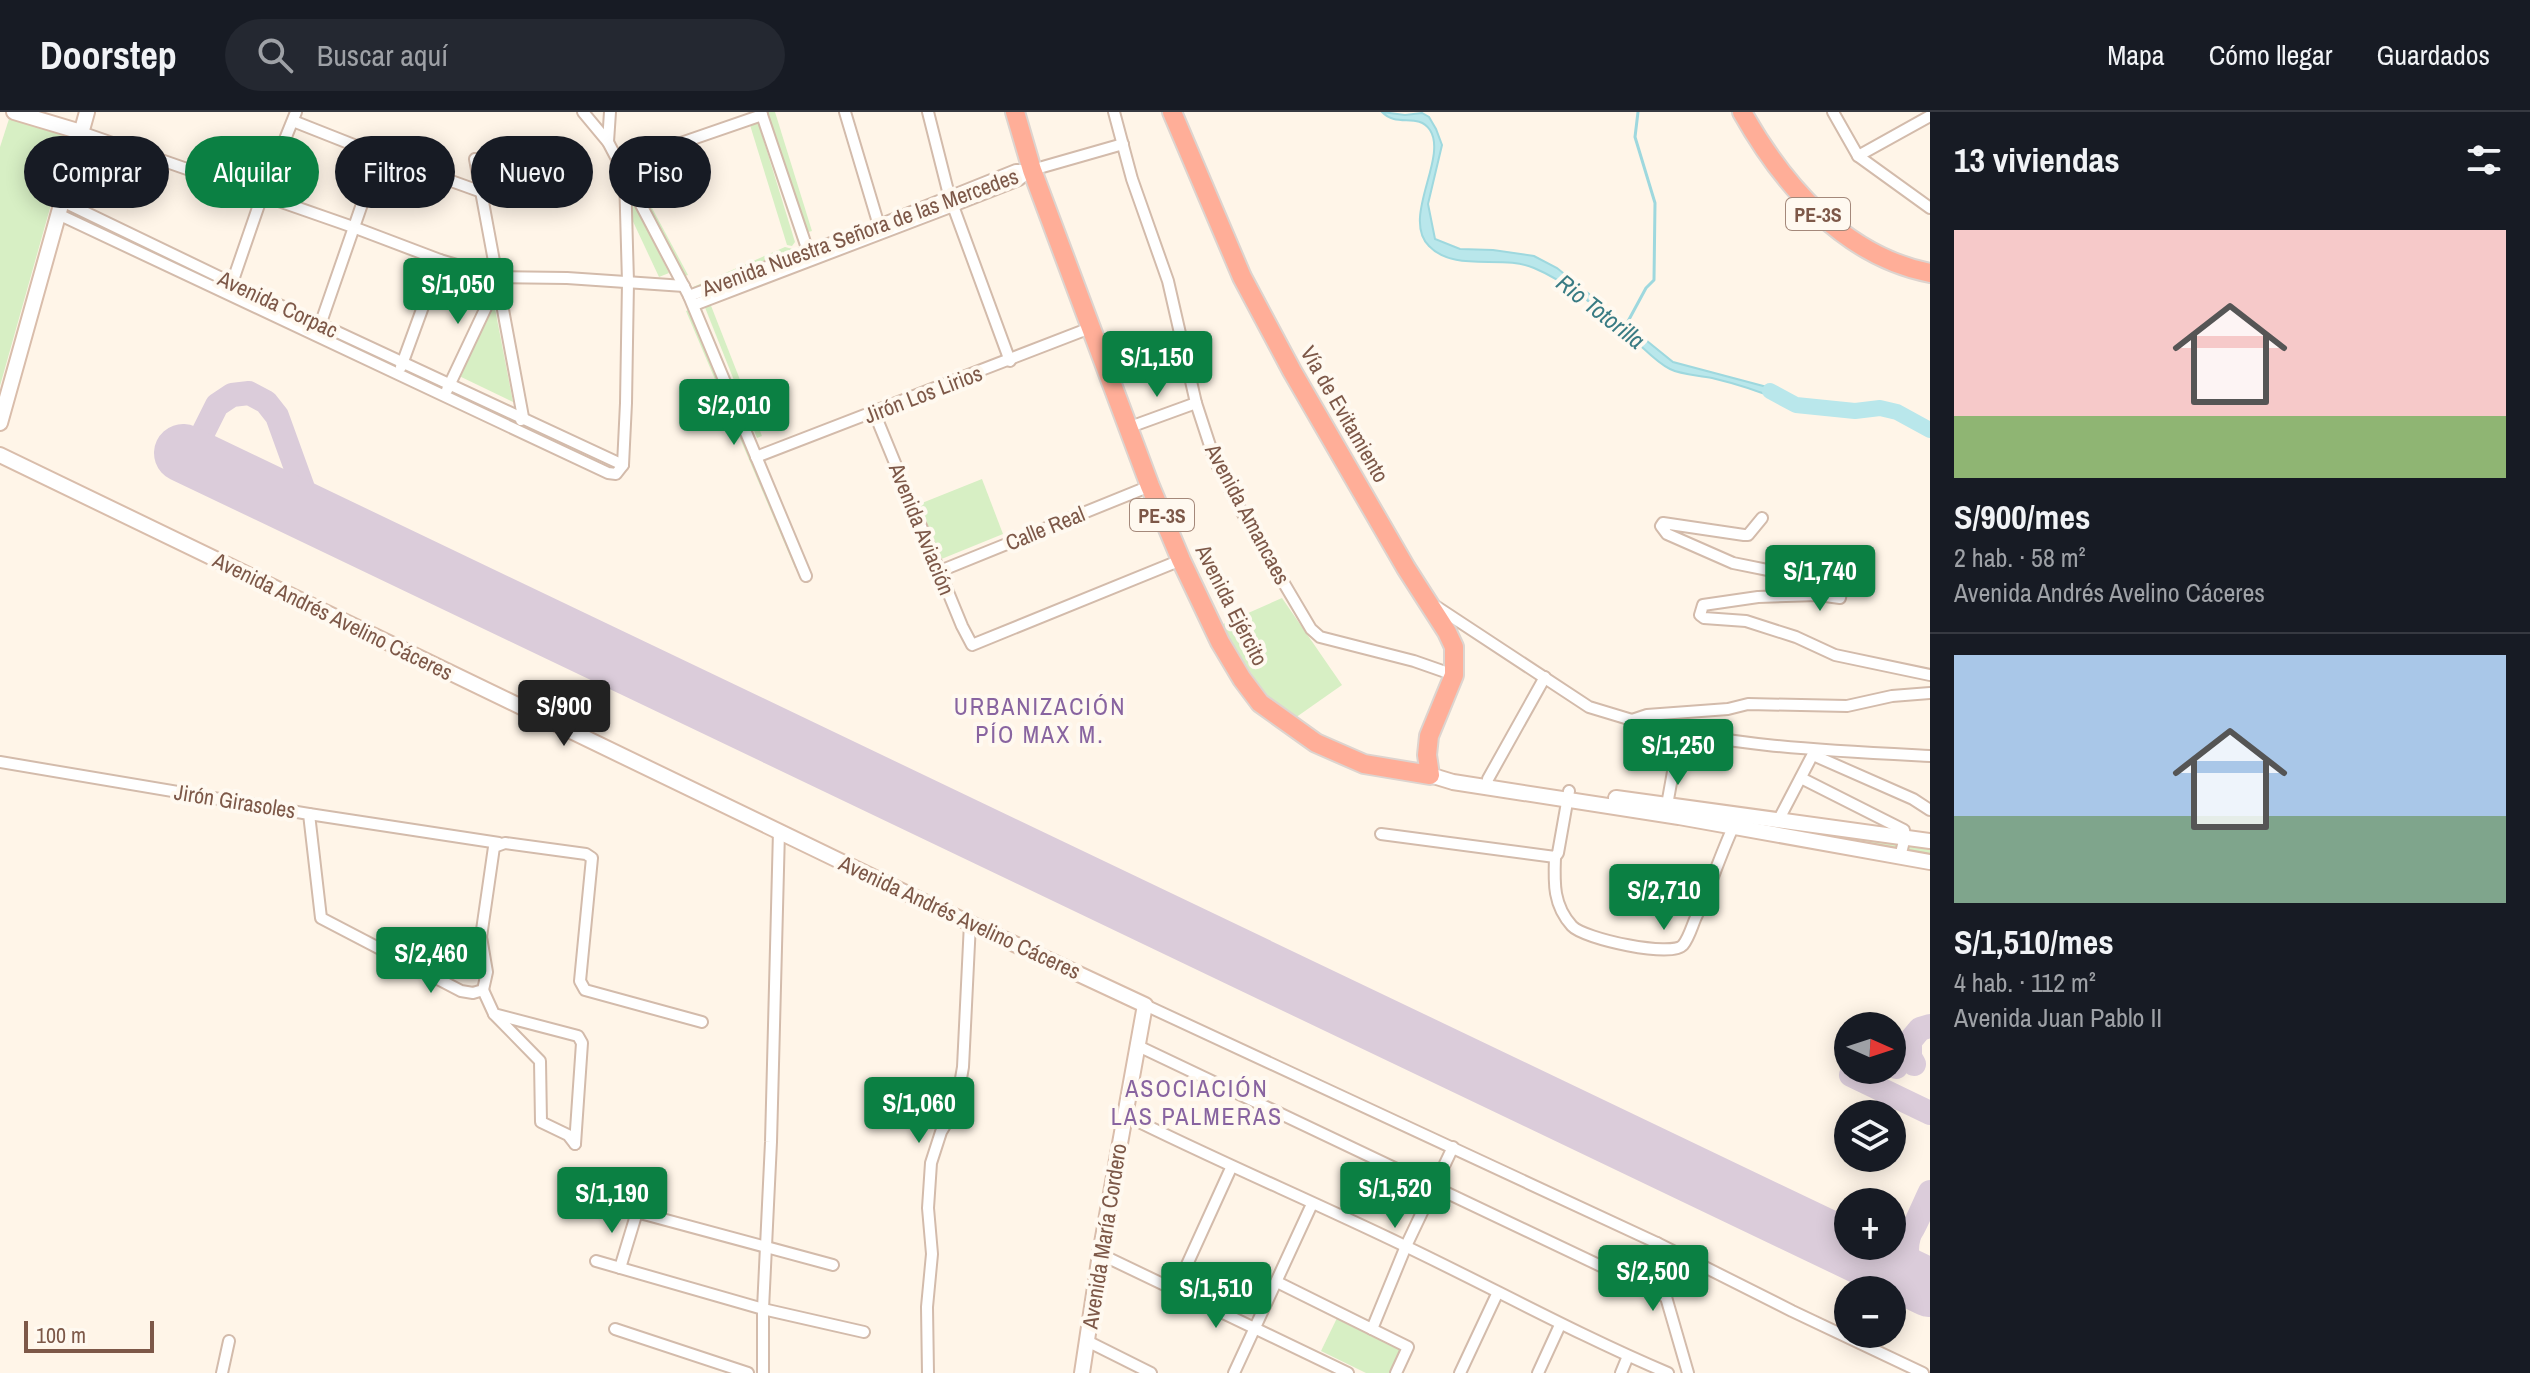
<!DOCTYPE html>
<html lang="es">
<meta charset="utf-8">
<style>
body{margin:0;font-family:"Archivo Narrow",sans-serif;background:#242831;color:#f1f3f6;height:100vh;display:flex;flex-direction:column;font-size:30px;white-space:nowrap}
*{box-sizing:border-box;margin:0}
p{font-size:26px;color:#9ea1a6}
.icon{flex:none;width:44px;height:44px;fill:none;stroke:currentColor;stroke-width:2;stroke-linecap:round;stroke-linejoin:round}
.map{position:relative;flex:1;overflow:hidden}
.drawer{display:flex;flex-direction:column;background:#171b24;width:600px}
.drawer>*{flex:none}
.top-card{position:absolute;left:24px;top:24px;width:760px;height:72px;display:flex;gap:16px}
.needle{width:52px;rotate:93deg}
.buttons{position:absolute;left:1834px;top:900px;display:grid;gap:16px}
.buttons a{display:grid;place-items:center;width:72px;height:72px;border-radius:50%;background:#171b24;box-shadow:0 4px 20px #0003;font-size:40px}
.scale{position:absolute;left:24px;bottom:20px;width:130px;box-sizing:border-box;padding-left:8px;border:4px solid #7d5848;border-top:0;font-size:22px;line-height:28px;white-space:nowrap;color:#7d5848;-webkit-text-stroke:6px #fff9f0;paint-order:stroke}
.price{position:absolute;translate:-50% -68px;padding:0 18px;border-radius:8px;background:#0b8043;color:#fff;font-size:26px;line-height:52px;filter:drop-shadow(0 2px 4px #0008)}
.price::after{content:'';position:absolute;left:50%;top:48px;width:24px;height:18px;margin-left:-12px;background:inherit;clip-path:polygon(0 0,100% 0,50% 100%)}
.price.active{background:#222;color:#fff}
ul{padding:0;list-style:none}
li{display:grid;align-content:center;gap:16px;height:424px;padding:0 24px}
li+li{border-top:2px solid #363941}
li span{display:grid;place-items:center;height:248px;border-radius:0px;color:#555}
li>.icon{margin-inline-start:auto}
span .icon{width:144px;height:144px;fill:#fffc;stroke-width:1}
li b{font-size:34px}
h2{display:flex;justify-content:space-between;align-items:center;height:96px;padding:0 24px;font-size:34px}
.tag{padding:0 28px;border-radius:36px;background:#171b24;box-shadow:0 4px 20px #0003;font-size:28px;line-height:72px}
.tag.active{background:#0b8043;color:#fff}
header{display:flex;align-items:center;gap:48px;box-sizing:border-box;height:112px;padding:0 40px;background:#171b24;border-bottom:2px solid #363941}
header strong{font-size:38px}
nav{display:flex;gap:44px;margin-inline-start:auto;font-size:28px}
.search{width:560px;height:72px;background:#242831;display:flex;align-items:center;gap:20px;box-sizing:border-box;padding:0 28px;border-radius:44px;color:#9ea1a6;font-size:30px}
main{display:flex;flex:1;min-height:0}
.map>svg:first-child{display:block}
.green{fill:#d7efc4}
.water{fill:#b9e7eb;stroke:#9ed8de;stroke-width:2}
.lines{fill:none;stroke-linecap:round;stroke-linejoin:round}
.stream{stroke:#9ed8de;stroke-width:3}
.river{stroke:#b9e7eb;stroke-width:16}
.taxiway{stroke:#dbccda;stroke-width:24}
.runway{stroke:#dbccda;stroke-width:58}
.street-casing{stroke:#d3bbab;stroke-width:14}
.secondary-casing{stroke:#d9bdab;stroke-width:18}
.highway-casing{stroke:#ddd4cf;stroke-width:22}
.street{stroke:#fff;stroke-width:10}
.secondary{stroke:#fff;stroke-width:14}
.highway{stroke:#ffae98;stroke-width:18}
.labels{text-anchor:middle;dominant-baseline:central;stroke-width:8;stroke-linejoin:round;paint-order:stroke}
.shield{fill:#fff9f0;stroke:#a4887a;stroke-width:2}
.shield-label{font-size:20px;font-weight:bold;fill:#7d5848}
.street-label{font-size:22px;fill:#7d5848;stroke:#fff9f0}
.water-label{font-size:24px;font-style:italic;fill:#397b83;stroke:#fff9f0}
.neighbourhood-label{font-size:24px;letter-spacing:2px;fill:#8864a0;stroke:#fff9f0}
</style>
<header>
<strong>Doorstep</strong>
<div class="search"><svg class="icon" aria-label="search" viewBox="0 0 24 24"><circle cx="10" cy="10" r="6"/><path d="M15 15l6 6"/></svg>Buscar aquí</div>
<nav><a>Mapa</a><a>Cómo llegar</a><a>Guardados</a></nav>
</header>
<main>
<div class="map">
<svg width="1930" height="1261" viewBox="0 0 1930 1261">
<rect width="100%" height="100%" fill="#fff5e8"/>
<g class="green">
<polygon points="768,0 775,0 812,119 805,121"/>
<polygon points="9,7 70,25 0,274 0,35"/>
<polygon points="758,10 795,130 792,134 787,133 750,13"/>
<polygon points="630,55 688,163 682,165 628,59"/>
<polygon points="628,79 669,161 659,165 629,101"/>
<polygon points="785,135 797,138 700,177 693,175"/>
<polygon points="492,181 513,290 457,263"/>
<polygon points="708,186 762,324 757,326 702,188"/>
<polygon points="691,197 800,457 795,456 686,199"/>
<polygon points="982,367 1003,422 939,448 917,393"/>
<polygon points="1282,486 1342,573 1295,606 1264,582 1221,513"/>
<polygon points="1825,720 1930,736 1930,742 1824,726"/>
<polygon points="1338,1204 1403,1237 1391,1261 1366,1261 1321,1239"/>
</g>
<path class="water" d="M1382,0l23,3 17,-2 7,4 7,12 6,16 -14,59 7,35 25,10 33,1 41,6 23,12 116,94 94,25 21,9 -2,7c-23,-11 -49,-19 -74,-25 -14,-3 -30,-3 -42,-9 -14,-7 -26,-21 -38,-31 -29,-25 -62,-55 -98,-70 -32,-14 -79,5 -105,-22 -28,-28 19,-88 1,-116 -12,-18 -33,-2 -48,-18z"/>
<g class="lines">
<polyline class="stream" points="1626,213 1646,176 1654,168 1655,91 1635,25 1638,0"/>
<polyline class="river" points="1770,279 1796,293 1855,299 1880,296 1897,300 1930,318"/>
<g class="taxiway">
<polyline points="191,345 217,293 232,283 249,281 266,290 277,304 307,387 321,406"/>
<polyline points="1892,948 1896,955"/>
<polyline points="1914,952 1910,945 1910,929 1920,917 1930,914"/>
<polyline points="1851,963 1930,1001"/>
<path d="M1909,1124c-6,22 2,34 16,50"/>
<path d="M1862,1144c46,2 51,-29 68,-64"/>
</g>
<polyline class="runway" points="183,341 1930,1176"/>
<g class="street-casing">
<g id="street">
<polyline points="583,0 608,30 689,184 806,464"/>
<polyline points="761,0 809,142"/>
<polyline points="845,0 880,117"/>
<polyline points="928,0 949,83 1010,249"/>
<polyline points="1114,0 1132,67 1168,169 1196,291 1215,349 1243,402 1311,517 1320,525 1414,549 1454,563"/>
<polyline points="1833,0 1858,44 1930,96"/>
<polyline points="293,9 379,43 479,79"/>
<polyline points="81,20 353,115 440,148 497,165 567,166 684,174"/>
<polyline points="608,30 610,0"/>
<polyline points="1858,44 1930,4"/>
<polyline points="475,47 523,305 521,308"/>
<polyline points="620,52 762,3"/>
<polyline points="64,90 232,171 623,353"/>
<polyline points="60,103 608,361 616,362 623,353 626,291 628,170 625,63"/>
<polyline points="231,174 262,84 296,0"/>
<polyline points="689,184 879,113 1016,58 1032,58 1123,32"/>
<polyline points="694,193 953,94 1019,68 1030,59"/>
<polyline points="318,219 379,43"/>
<polyline points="401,255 440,148"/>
<polyline points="447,278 498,170"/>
<polyline points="874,300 962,514 972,533 1181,448"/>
<polyline points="1130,315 1196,291"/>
<polyline points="756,345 1090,216"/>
<polyline points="1762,406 1748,423 1744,423 1663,411 1661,414 1667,422 1733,451 1822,469 1841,480 1840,486 1818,483 1758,485 1703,493 1700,503 1704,506 1746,509 1796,525 1835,543 1930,563"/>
<polyline points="940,459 1150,374"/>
<polyline points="1434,493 1589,595 1632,608 1647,603 1728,597 1748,592 1847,594 1892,584 1930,581"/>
<path d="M1634,609c96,26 197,30 296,35"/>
<polyline points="1813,643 1913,687 1930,698"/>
<polyline points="0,650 309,702 321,806 461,879 473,881 483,878 487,860 481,825 494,735 505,731 586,742 592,746 580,869 585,878 702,910"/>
<polyline points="1801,666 1904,718 1905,725 1900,745"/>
<polyline points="1488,667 1545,565"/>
<polyline points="1667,693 1680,621"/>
<polyline points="309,702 499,731"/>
<polyline points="1778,709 1814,640"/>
<polyline points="1381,722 1555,745 1558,741 1569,679"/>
<path d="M1555,745c-1,26 -2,48 17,69 12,13 100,32 111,19 6,-7 9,-19 13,-28 15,-31 25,-65 40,-96"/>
<polyline points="1661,764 1711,773"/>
<polyline points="483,878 494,902 578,924 582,931 575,1032"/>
<polyline points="1145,893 1657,1131 1792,1199 1923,1261"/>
<polyline points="494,902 540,949 541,1010 568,1023 575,1032"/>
<polyline points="1136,933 1666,1185"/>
<path d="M1125,1003c92,46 187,86 280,131 88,42 173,89 263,127"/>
<polyline points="614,1094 833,1153"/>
<polyline points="1657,1131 1666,1185 1688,1261"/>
<polyline points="1100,1142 1348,1261"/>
<polyline points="596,1149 763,1197 864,1220"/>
<polyline points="620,1156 637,1100"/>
<polyline points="1277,1170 1408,1235 1396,1261"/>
<polyline points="1175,1179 1231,1056"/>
<polyline points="615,1217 748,1261"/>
<polyline points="1372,1217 1406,1134 1453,1035"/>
<polyline points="1087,1229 1151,1261"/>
<polyline points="222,1261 229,1229"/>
<polyline points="763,1261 763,1197 771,1030 779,719"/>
<polyline points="928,1261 927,1195 932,1142 928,1096 931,1051 941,1020 956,995 963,955 970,811"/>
<polyline points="1234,1261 1312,1092"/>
<polyline points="1460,1261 1497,1182"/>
<polyline points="1538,1261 1560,1213"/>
<polyline points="1621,1261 1628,1244"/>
</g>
</g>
<g class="secondary-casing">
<g id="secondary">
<polyline points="14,0 81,20"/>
<polyline points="0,311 87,0"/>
<polyline points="0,343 935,795 1145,893 1100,1142 1082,1261"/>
<polyline points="1430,663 1453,670 1679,705 1930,750"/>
<polyline points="1616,686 1930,729"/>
</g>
</g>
<g class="highway-casing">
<g id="highway">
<polyline points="1015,0 1032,58 1150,374 1181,448 1220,530 1242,567 1260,591 1316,631 1364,652 1430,663 1427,643 1429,624 1454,563 1454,535 1447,520 1406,456 1292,259 1242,165 1172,0"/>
<path d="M1742,0c41,73 102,144 188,161"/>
</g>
</g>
<use href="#street" class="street"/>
<use href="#secondary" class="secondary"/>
<use href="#highway" class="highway"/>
</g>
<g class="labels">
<g class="shield">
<rect x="1786" y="86" width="64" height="32" rx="6"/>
<rect x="1130" y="387" width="64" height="32" rx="6"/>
</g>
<g class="shield-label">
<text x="1818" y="102">PE-3S</text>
<text x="1162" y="403">PE-3S</text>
</g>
<g class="street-label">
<text transform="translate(860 120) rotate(-20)">Avenida Nuestra Señora de las Mercedes</text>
<text transform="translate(278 192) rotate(25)">Avenida Corpac</text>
<text transform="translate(923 282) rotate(-21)">Jirón Los Lirios</text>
<text transform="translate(1345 302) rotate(60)">Vía de Evitamiento</text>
<text transform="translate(1248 402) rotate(62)">Avenida Amancaes</text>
<text transform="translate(1045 416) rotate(-22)">Calle Real</text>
<text transform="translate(922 417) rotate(68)">Avenida Aviación</text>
<text transform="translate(1232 493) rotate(63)">Avenida Ejército</text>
<text transform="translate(333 504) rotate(26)">Avenida Andrés Avelino Cáceres</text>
<text transform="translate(235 689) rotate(9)">Jirón Girasoles</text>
<text transform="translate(960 805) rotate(25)">Avenida Andrés Avelino Cáceres</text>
<text transform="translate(1104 1124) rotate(-81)">Avenida María Cordero</text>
</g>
<g class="water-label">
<text transform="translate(1601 199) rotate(38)">Rio Totorilla</text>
</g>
<g class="neighbourhood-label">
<text x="1040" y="594">URBANIZACIÓN<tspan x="1040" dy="28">PÍO MAX M.</tspan></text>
<text x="1197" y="976">ASOCIACIÓN<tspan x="1197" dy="28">LAS PALMERAS</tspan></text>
</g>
</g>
</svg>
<div class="buttons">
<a><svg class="needle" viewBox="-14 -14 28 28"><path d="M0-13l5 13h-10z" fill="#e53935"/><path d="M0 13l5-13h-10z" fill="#9ea1a6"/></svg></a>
<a><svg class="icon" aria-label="layers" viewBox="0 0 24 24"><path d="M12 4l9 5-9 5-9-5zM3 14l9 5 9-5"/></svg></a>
<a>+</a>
<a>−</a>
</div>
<div class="scale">100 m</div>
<b class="price" style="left:458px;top:214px">S/1,050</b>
<b class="price" style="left:1157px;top:287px">S/1,150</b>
<b class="price" style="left:734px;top:335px">S/2,010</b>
<b class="price" style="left:1820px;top:501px">S/1,740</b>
<b class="price active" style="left:564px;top:636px">S/900</b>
<b class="price" style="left:1678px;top:675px">S/1,250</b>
<b class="price" style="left:1664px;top:820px">S/2,710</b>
<b class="price" style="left:431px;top:883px">S/2,460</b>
<b class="price" style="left:919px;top:1033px">S/1,060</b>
<b class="price" style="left:1395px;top:1118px">S/1,520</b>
<b class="price" style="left:612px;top:1123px">S/1,190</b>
<b class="price" style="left:1653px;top:1201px">S/2,500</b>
<b class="price" style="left:1216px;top:1218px">S/1,510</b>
<div class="top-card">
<a class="tag">Comprar</a>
<a class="tag active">Alquilar</a>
<a class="tag">Filtros</a>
<a class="tag">Nuevo</a>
<a class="tag">Piso</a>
</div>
</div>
<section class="drawer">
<h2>13 viviendas<svg class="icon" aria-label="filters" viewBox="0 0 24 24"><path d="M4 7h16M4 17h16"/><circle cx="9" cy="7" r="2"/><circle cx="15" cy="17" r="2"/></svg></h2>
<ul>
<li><span style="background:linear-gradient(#f6c9c9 75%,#8fb573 0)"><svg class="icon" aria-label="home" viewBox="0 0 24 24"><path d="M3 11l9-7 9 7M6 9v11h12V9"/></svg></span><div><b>S/900/mes</b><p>2 hab. · 58 m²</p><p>Avenida Andrés Avelino Cáceres</p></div></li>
<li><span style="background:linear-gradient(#a9c7e8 65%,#7fa58c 0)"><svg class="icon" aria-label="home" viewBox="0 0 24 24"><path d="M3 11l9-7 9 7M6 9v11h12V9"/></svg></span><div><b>S/1,510/mes</b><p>4 hab. · 112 m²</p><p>Avenida Juan Pablo II</p></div></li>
</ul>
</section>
</main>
